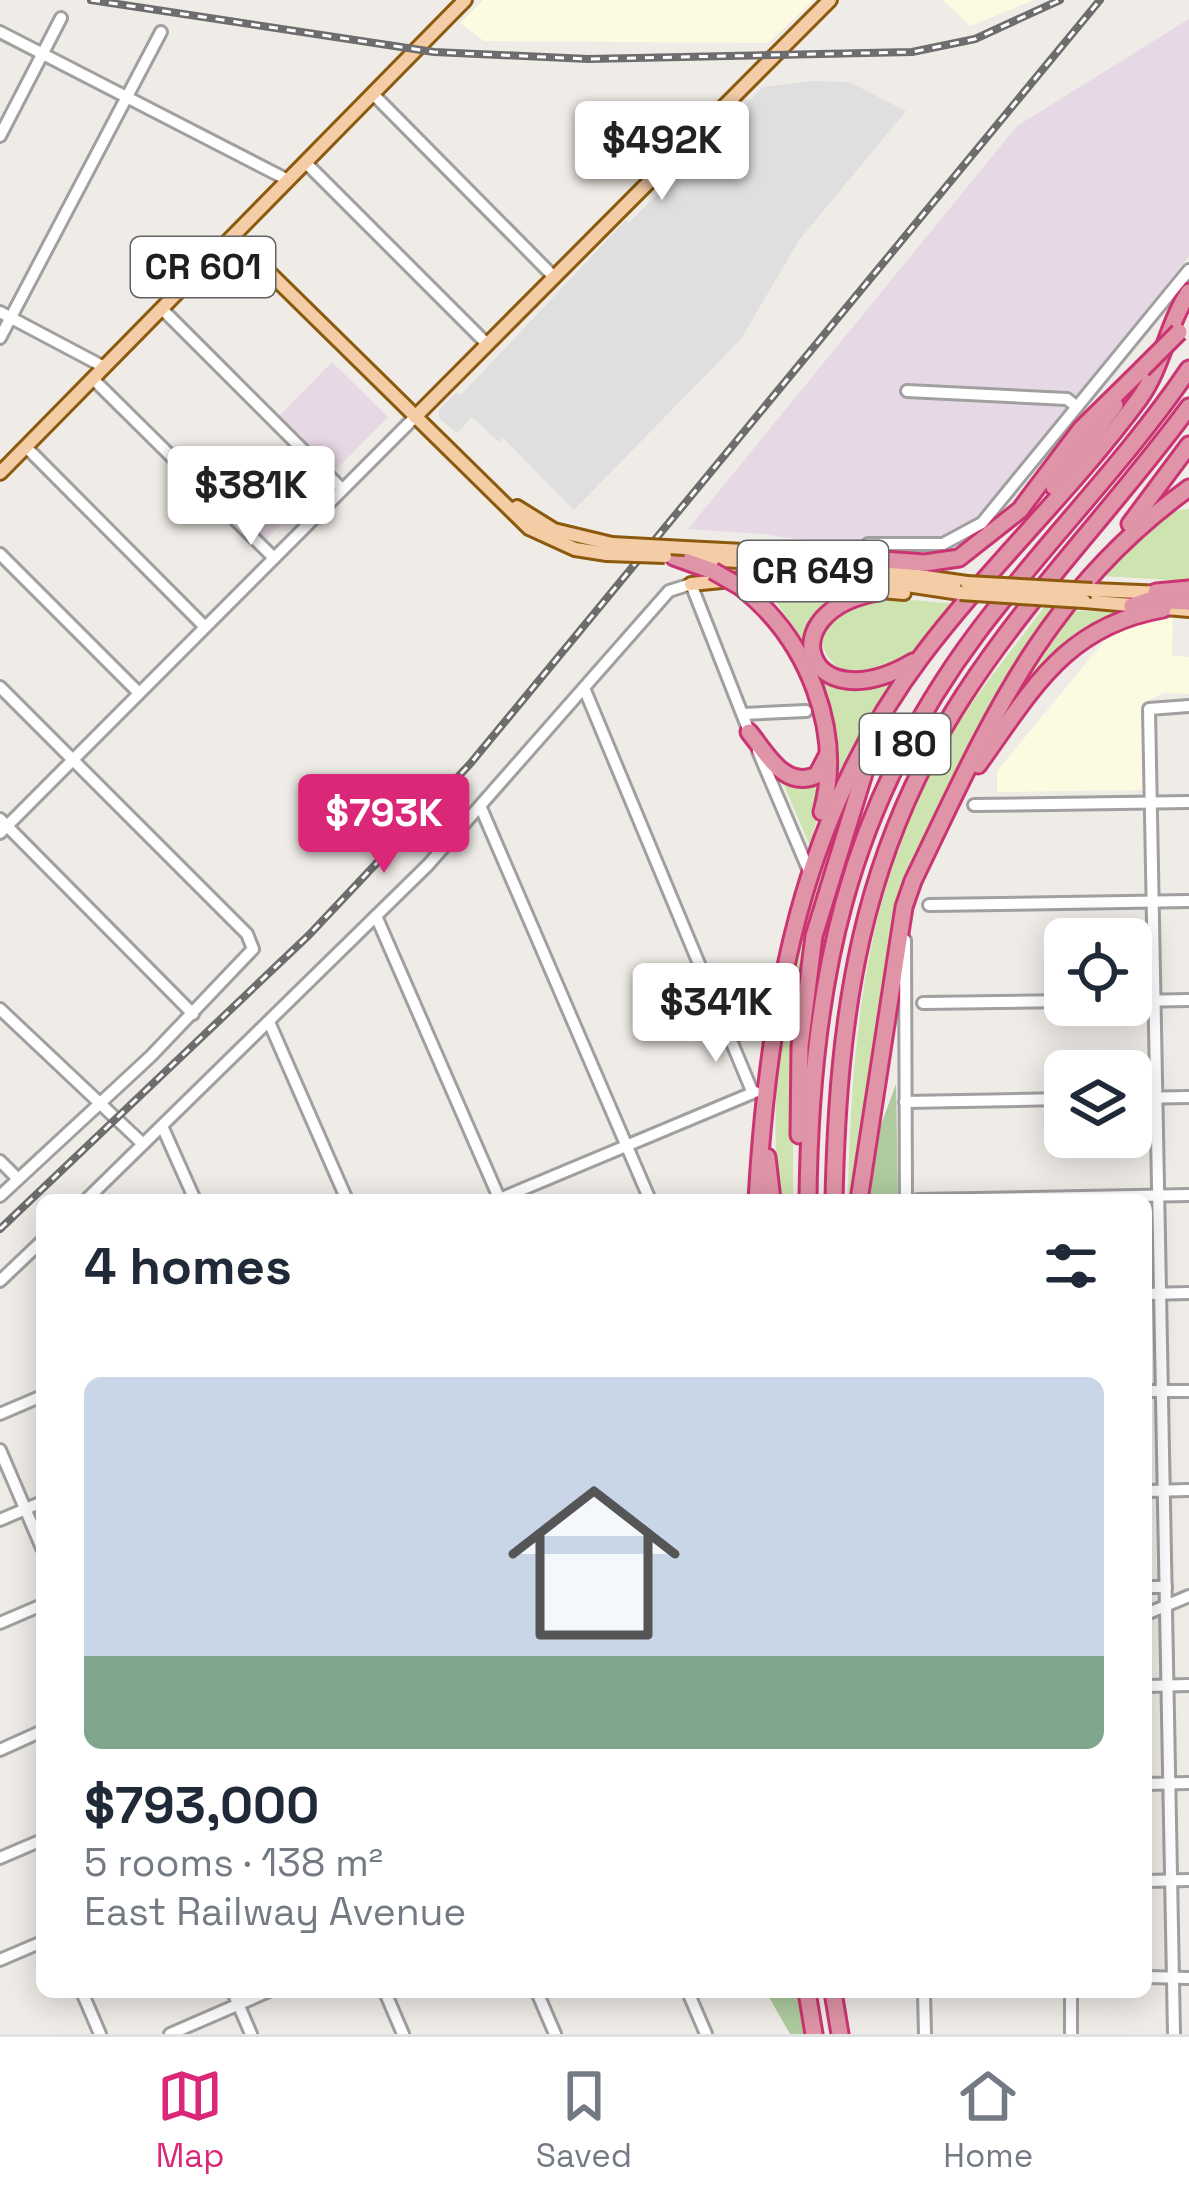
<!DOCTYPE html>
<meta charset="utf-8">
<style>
body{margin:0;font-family:"Space Grotesk",sans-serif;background:#f2f2f3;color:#1f2937;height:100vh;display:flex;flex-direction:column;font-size:45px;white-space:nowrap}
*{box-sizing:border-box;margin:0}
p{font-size:39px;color:#747a83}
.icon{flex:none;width:66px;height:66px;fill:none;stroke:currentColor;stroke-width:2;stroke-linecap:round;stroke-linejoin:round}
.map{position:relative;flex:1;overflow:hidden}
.drawer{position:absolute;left:36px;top:1194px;width:1116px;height:804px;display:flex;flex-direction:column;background:#fff;border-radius:18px;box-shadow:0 6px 30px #0003}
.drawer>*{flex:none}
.fabs{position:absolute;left:1044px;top:918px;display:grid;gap:24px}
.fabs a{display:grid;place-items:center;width:108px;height:108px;border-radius:18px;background:#fff;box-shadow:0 6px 30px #0003;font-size:60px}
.price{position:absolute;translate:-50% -102px;padding:0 27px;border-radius:12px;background:#fff;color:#222;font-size:39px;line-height:78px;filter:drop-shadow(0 3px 6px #0008)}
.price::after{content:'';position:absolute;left:50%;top:72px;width:36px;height:27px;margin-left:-18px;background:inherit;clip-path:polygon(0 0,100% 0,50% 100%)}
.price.selected{background:#db2777;color:#fff}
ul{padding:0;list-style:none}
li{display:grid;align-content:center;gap:24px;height:636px;padding:0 48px}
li+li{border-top:3px solid #e0e1e3}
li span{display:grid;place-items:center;height:372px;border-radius:18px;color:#555}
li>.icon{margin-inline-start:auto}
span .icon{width:216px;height:216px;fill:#fffc;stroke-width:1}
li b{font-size:51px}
h2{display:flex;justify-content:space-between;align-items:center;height:144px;padding:0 48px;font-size:51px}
.tabs{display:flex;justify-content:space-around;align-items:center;height:168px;border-top:3px solid #e0e1e3;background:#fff;font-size:33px;color:#747a83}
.tabs a{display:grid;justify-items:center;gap:6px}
.tabs .selected{color:#db2777}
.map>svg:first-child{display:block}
.industrial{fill:#e7d8e5}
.education{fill:#fcfae1}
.grass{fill:#cde4b0}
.forest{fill:#aeca9e}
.parking{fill:#dfdfdf}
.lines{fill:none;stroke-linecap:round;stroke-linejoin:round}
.minor-casing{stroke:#a0a0a0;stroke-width:16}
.major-casing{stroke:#8c590d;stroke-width:18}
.highway-casing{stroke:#cb3472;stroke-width:21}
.minor{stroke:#fff;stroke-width:10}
.major{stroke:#f4cda6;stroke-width:12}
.highway{stroke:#df94a7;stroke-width:15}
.rail-casing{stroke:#6d6d6d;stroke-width:8}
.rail{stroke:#fff;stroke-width:3;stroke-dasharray:9;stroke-linecap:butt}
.major-bridge-casing{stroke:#8c590d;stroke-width:18;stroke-linecap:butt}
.highway-bridge-casing{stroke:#cb3472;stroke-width:21;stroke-linecap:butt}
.major-bridge{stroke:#f4cda6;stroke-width:12}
.highway-bridge{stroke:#df94a7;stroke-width:15}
.labels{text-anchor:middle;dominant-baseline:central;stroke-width:10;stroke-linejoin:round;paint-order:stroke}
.shield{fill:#fff;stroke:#626262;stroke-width:3}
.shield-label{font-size:36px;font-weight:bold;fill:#1f1f1f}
</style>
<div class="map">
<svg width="1189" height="2034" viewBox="0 0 1189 2034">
<rect width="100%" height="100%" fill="#efebe6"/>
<g class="industrial">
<polygon points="1189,19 1189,256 946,562 763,534 688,529 1017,126"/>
<polygon points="332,362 388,417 258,548 235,523 299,447 273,422"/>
</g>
<g class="education">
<polygon points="483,0 814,0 768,43 484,41 460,23"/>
<polygon points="943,0 1034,0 970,26"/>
<polygon points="1173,618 1172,655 1189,657 1189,694 1164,693 1143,703 1144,790 997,792 997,771 1110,634 1129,623"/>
</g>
<g class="grass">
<path d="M1189,509v72l-87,-5c23,-30 46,-64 87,-67z"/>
<path d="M761,585l86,9 -32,26 -4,29c29,37 34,46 82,31l-58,106c9,-73 -24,-148 -74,-201z"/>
<path d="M879,597l78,7c-21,28 -48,64 -85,71 -37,8 -69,-38 -37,-64 11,-9 30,-11 44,-14z"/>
<path d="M1045,606l12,1 -146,264 -55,329h-8c3,-163 18,-325 105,-468 27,-44 61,-84 92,-126z"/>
<polygon points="1074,611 1115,612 1087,627 1029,678"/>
<polygon points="827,778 810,846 782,780 805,785"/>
<path d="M841,806l8,1 -56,246v147h-13c-17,-135 16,-267 61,-394z"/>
</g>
<g class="forest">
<polygon points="896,1084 898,1200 869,1200 881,1125"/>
<polygon points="766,1992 798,1992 806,2034 790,2034"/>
</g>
<polygon class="parking" points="813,81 849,82 906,111 799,240 741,339 574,510 503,438 499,442 472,417 457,433 439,418 439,410 457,392 461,395 626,220 629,223 763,87"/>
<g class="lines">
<g class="minor-casing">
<g id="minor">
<polyline points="0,32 288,180"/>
<polyline points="373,94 554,277"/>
<polyline points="0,136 61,18"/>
<polyline points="305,162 487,344"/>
<polyline points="162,309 342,489"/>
<polyline points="0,312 104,367"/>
<polyline points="0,338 161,32"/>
<polyline points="93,379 274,558"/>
<polyline points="907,391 1067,399 1077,407"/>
<polyline points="26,447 205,627"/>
<polyline points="868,544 943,544 982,523 1189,270"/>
<polyline points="0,554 139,693"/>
<polyline points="0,687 247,934 253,949 151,1056 0,1196"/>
<polyline points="584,688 752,1091"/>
<polyline points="743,714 806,711"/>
<polyline points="758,751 809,871"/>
<polyline points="974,805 1189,802"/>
<polyline points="481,808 650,1200"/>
<polyline points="0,819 193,1014"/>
<polyline points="0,833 415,417"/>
<polyline points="929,905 1189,901"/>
<polyline points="376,916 500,1200"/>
<polyline points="905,940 906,1200"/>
<polyline points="1131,1001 1189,1000"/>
<polyline points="923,1003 1065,1001"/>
<polyline points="0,1009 143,1144"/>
<polyline points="269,1022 347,1200"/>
<polyline points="1131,1098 1189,1097"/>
<polyline points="905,1102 1065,1099"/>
<polyline points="162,1126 195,1200"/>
<polyline points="0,1161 18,1179"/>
<polyline points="86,1200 428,865 669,591 691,584 750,734"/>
<polyline points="497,1200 755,1092"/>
<polyline points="917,1200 1189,1195"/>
<polyline points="0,1281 42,1241"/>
<polyline points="1146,1294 1189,1293"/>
<polyline points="1146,1391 1189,1391"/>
<polyline points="0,1414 42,1396"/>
<polyline points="0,1450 42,1548"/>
<polyline points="1146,1491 1189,1490"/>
<polyline points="0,1520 42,1502"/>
<polyline points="1146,1587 1166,1587"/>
<polyline points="1146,1614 1189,1596"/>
<polyline points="0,1623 42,1605"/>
<polyline points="1146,1686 1189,1685"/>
<polyline points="0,1750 42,1731"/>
<polyline points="1146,1784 1189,1783"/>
<polyline points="0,1858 42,1840"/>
<polyline points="1146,1881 1189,1880"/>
<polyline points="0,1960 42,1942"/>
<polyline points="1146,1977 1189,1978"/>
<polyline points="82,1992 100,2034"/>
<polyline points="233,1992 251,2034"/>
<polyline points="385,1992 403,2034"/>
<polyline points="537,1992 555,2034"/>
<polyline points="688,1992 706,2034"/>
<polyline points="924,1992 925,2034"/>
<polyline points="1071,1992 1071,2034"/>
<polyline points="170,2034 267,1992"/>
<polyline points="1174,2034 1149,709 1189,706"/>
</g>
</g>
<g class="major-casing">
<g id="major">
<polyline points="233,237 529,528 575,549 607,554"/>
<polyline points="415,417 830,0"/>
<polyline points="0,473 465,0"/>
<polyline points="517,507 554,530 612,544"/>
<polyline points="685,548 765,552"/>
<polyline points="688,558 755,562 960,593"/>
<polyline points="814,561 967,583"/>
<polyline points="691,584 742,579 904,593"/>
<polyline points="1092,590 1164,593"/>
<polyline points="1084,601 1189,610"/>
</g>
</g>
<g class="highway-casing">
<g id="highway">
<polyline points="1054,487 1115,405"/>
<polyline points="1130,524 1189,445"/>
<polyline points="760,551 925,563 959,558 1020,510 1081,429 1142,369"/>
<polyline points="674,557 713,571"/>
<path d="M741,587c67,53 103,144 81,225"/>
<path d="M879,592c-111,18 -74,133 34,70"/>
<polyline points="1156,592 1189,589"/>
<polyline points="1132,606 1149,600 1189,602"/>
<path d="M749,732c18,22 36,58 68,43l11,-21"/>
<path d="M978,765c54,-75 87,-139 185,-156"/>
<polyline points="724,1022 737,1031 772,1027"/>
<polyline points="799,1135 800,1046 814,936 877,731"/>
<polyline points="767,1157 772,1200"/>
<path d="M757,1200c11,-195 44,-383 164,-543 68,-90 151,-167 218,-258 24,-33 28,-74 50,-107"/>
<path d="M808,1200c2,-214 38,-392 169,-567 68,-91 149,-171 212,-264"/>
<path d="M834,1200c4,-187 26,-345 130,-505 66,-102 153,-190 225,-288"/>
<path d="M859,1200l45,-293 9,-26c76,-157 129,-287 276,-393"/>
<polyline points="807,1992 814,2034"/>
<polyline points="833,1992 840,2034"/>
</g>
</g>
<use href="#minor" class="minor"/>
<use href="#major" class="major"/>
<use href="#highway" class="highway"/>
<g class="rail-casing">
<g id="rail">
<polyline points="91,0 434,52 588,59 912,52 975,39 1060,0"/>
<polyline points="0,1229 309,935 470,764 1100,0"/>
</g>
</g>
<use href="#rail" class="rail"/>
<g class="major-bridge-casing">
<g id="major-bridge">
<polyline points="612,544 685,548"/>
<polyline points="607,554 665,556"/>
<polyline points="967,583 1092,590"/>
<polyline points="960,593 1084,601"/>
</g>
</g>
<g class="highway-bridge-casing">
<g id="highway-bridge">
<polyline points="1142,369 1179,332"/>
<polyline points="713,571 741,587"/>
</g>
</g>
<use href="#major-bridge" class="major-bridge"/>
<use href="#highway-bridge" class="highway-bridge"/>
</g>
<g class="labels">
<g class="shield">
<rect x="131" y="237" width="144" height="60" rx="9"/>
<rect x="738" y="541" width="150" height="60" rx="9"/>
<rect x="860" y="714" width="90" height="60" rx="9"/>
</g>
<g class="shield-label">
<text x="203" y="267">CR 601</text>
<text x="813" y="571">CR 649</text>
<text x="905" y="744">I 80</text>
</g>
</g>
</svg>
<div class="fabs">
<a><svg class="icon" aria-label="locate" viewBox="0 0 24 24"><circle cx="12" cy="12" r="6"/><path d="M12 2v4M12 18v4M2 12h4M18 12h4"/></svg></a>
<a><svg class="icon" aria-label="layers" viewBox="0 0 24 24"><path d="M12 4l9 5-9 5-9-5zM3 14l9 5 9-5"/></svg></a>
</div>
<b class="price" style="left:662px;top:203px">$492K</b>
<b class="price" style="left:251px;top:548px">$381K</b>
<b class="price selected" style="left:384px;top:876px">$793K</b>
<b class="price" style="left:716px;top:1065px">$341K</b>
<section class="drawer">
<h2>4 homes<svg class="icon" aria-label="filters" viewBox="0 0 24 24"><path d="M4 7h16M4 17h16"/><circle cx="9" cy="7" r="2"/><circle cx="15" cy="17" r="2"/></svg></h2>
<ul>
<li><span style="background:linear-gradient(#c9d6e8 75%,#7fa58c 0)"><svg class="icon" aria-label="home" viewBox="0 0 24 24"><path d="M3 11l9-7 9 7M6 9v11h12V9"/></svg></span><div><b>$793,000</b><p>5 rooms · 138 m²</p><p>East Railway Avenue</p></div></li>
</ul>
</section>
</div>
<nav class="tabs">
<a class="selected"><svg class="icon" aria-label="map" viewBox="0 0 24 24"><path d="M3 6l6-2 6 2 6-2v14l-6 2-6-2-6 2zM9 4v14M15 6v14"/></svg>Map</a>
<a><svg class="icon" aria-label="saved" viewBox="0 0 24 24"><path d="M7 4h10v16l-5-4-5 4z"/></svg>Saved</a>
<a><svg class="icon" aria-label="home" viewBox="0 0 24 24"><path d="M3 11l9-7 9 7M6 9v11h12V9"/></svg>Home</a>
</nav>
